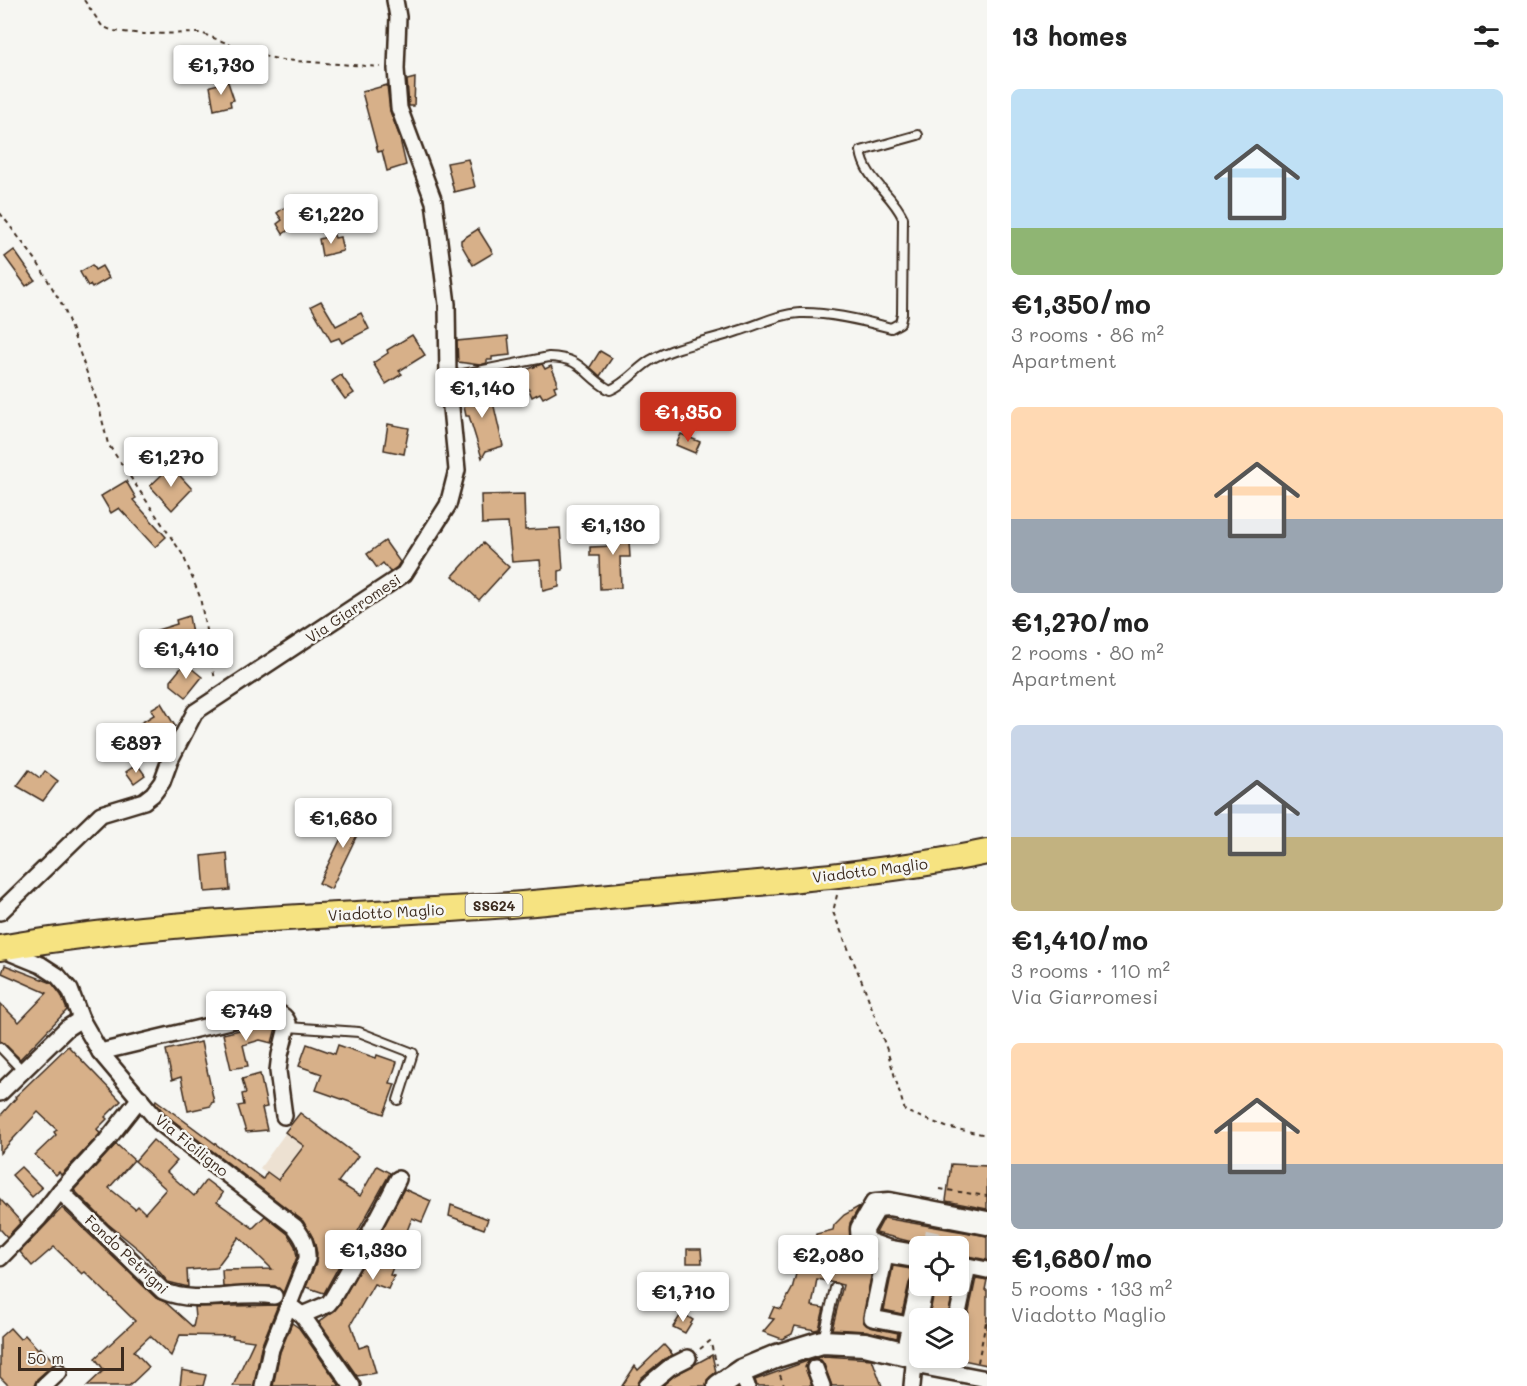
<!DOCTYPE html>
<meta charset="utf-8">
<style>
body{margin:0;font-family:Mali,sans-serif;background:#f6f6f6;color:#222;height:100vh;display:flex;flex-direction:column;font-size:22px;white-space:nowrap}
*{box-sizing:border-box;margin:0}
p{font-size:20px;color:#767676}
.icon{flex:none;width:33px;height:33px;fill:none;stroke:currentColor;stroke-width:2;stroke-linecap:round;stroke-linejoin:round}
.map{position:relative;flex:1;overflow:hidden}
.sheet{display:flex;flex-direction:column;background:#fff;width:540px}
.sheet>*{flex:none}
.buttons{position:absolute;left:909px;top:1236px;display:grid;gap:12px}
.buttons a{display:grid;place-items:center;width:60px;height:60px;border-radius:9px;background:#fff;box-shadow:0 3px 9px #0003;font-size:30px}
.scale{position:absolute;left:18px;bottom:15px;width:106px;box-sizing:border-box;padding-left:6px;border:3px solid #3b2a1e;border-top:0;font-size:16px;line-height:21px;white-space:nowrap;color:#3b2a1e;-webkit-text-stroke:4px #f6f6f2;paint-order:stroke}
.price{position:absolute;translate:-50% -51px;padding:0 14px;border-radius:6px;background:#fff;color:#222;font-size:20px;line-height:39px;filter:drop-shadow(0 2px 3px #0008)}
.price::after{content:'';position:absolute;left:50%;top:36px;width:18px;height:14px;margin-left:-9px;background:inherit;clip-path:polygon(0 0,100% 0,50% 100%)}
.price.on{background:#c8321e;color:#fff}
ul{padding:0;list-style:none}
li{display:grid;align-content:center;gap:12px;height:318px;padding:0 24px}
li span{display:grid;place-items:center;height:186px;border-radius:9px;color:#555}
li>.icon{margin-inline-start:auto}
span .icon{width:108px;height:108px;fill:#fffc;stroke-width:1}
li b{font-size:26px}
h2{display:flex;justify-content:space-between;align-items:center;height:72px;padding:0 24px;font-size:26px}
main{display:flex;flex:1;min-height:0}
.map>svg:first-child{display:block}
.built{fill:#ede1d2}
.building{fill:#d7b089;stroke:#3b2a1e;stroke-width:1.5}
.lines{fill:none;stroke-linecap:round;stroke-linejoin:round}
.minor-tunnel{stroke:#d1cdc8;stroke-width:15;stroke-dasharray:15 8;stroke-linecap:butt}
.service-casing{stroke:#3b2a1e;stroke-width:12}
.minor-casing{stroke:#3b2a1e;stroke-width:20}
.secondary-casing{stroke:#3b2a1e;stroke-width:27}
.primary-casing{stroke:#3b2a1e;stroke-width:28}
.path{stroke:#3b2a1e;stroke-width:2;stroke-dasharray:4.5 4.5;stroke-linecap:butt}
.service{stroke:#f6f6f2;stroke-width:8}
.minor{stroke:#f6f6f2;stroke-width:15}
.secondary{stroke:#f6f6f2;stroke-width:22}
.primary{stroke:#f6e381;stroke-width:24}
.labels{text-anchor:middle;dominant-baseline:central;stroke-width:5;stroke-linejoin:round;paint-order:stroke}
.shield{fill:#f6f6f2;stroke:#73675e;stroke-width:1.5}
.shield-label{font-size:14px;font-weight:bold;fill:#3b2a1e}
.street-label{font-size:15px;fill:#3b2a1e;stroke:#f6f6f2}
</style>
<main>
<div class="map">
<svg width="987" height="1386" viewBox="0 0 987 1386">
<rect width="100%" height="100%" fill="#f6f6f2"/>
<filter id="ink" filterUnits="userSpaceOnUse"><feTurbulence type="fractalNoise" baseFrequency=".0167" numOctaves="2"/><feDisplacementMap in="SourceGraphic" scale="12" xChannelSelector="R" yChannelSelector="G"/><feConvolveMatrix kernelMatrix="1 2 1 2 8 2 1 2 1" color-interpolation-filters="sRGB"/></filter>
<g filter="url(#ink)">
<polygon class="built" points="300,1113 358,1156 344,1174 316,1198 300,1220 256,1187 267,1173 260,1168"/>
<g class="building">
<polygon points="415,78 414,106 409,106 407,80"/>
<polygon points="228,82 234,100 230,101 231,106 214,110 210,86"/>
<polygon points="387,85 390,111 399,135 406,165 387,171 382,151 378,152 362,92"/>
<polygon points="468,159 475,187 454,192 447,163"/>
<polygon points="288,205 300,222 283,234 277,224 282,220 277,213"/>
<polygon points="478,229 493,253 473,265 461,244 461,240"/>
<polygon points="334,235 335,238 340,237 343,251 322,256 319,239"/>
<polygon points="14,250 35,280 26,286 5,257"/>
<polygon points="92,265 95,270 102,266 109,278 92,288 90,285 88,286 80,272"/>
<polygon points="321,301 336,326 361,313 369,329 342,343 339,338 331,341 311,306"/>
<polygon points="412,335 425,355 399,371 402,374 386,384 373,363 388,353 387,350"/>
<polygon points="508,336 510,355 492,357 492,360 487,360 487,363 480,365 458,362 457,341"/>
<polygon points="600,351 612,358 600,376 590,367"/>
<polygon points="542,364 545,369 551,366 557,380 557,385 554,386 556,391 543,398 540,393 532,397 521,372"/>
<polygon points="341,375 354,393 345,399 332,381"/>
<polygon points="484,386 487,403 493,402 503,446 486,451 482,458 469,416 466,416 461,391"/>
<polygon points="388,424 409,428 404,454 384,450"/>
<polygon points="681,434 700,442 695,453 676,445"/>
<polygon points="171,466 192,489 172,510 150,486"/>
<polygon points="126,481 136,498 133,500 166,537 155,547 119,508 111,513 101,496"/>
<polygon points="524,494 525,530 560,528 563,570 559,571 559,587 543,591 540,560 512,562 508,523 482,524 481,495"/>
<polygon points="626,518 626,525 628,525 630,557 620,557 621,588 600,589 599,556 590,556 590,547 614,546 613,525 615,525 615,519"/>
<polygon points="385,541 400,562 397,567 390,572 383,563 377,568 367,554"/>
<polygon points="483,543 509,567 479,600 453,576"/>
<polygon points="189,616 193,640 160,651 154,631 177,624 176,620"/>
<polygon points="185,663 202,677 186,697 171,685 171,680"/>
<polygon points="161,703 175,726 164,732 168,738 148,750 134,727 154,715 151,709"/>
<polygon points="137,764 145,775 134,783 126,772"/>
<polygon points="29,770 40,778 45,771 58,781 43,801 17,786"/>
<polygon points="371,806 331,889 319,883 351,818"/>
<polygon points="227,853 230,890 205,892 202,856"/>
<polygon points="5,965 52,983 61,995 67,1010 20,1059 4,1043 0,1041 0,1003 19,1022 47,993 2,973"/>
<polygon points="274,1022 277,1024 272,1043 260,1040 243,1045 248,1066 231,1069 223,1034"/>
<polygon points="201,1042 214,1102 211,1103 211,1106 188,1111 181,1077 172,1080 166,1050"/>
<polygon points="307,1044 335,1054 338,1045 376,1058 377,1055 397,1062 390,1083 395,1084 384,1114 316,1090 322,1074 299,1066"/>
<polygon points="68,1046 121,1101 105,1117 107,1119 97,1129 100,1134 61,1175 59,1172 56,1175 35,1155 56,1135 54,1132 57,1130 38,1112 0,1153 0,1116 16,1098 15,1097"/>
<polygon points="260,1074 267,1107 262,1108 267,1130 246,1132 238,1106 244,1105 242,1094 246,1093 242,1079"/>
<polygon points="156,1100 263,1179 267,1172 278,1180 304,1146 285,1132 300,1113 358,1156 338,1182 360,1196 377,1166 390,1173 324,1293 306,1287 316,1263 317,1253 313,1238 303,1221 166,1115 155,1102"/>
<polygon points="153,1140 177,1161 167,1172 194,1196 206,1180 223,1193 217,1202 253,1228 265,1216 288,1234 295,1246 297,1257 283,1293 275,1286 223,1287 222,1270 272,1269 239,1237 216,1268 187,1270 188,1287 168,1282 142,1252 108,1224 74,1190 116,1144 134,1160 109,1188 135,1209 138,1206 145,1213 166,1189 135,1161"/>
<polygon points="951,1164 987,1166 987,1209 946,1201"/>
<polygon points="21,1167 42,1188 32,1197 12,1175"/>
<polygon points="404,1189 431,1201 422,1222 412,1218 390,1275 394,1276 388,1289 374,1284 351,1324 359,1348 368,1345 376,1373 357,1376 319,1322 335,1310 340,1304"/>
<polygon points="0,1199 21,1222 7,1237 0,1229"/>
<polygon points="451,1205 488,1219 484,1229 449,1216"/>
<polygon points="860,1206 850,1223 850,1245 853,1252 858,1255 874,1261 863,1321 870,1327 898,1333 897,1338 866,1331 832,1329 843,1285 817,1279 812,1306 824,1308 819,1329 815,1330 795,1326 792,1334 782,1339 763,1332 774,1319 769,1318 774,1307 781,1309 792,1289 801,1255 805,1251 809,1252 811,1249 814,1249 816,1234 833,1230 834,1225 844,1215"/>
<polygon points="62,1208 156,1298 165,1302 193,1327 195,1318 194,1307 278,1305 261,1347 254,1386 233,1386 254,1341 232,1338 233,1336 180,1335 171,1356 150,1336 134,1351 149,1367 129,1386 87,1386 104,1370 95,1358 135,1321 85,1272 82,1274 54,1247 32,1266 20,1252"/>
<polygon points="884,1218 987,1236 987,1260 958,1254 958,1246 928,1246 876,1233"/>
<polygon points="687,1249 701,1249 702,1263 687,1263"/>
<polygon points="893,1266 917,1270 916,1274 909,1283 902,1314 884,1310"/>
<polygon points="976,1278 987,1280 985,1290 987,1290 987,1365 958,1359 958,1327 964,1325 967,1320"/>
<polygon points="935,1286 954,1286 948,1318 929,1318"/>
<polygon points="682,1313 693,1320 685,1333 673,1327"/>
<polygon points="292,1323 299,1328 340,1386 273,1386 280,1352"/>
<polygon points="10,1328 20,1339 25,1335 38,1349 40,1347 55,1363 37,1379 34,1386 9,1386 0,1377 0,1337"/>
<polygon points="664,1345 673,1355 664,1359 641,1378 637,1386 622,1386 635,1366 638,1370"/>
<polygon points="712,1355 716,1372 707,1380 706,1386 662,1386 675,1375"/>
<polygon points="824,1356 872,1359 882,1386 832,1386 824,1364 821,1360 814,1359"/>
<polygon points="810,1360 805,1367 812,1386 757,1386 755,1380"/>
<polygon points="182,1370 206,1375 203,1386 180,1386"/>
</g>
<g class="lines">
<polyline class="minor-tunnel" points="930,1246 936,1219"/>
<g class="service-casing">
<g id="service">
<path d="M448,377l101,-20c35,1 34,18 61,33 17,-7 26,-21 41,-30 27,-15 58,-19 87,-29 21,-6 40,-17 62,-18 26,-1 66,8 91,15l9,-5 2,-9 1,-96c-11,-25 -38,-38 -42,-67l57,-16"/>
<polyline points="288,1027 359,1032 413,1053 398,1100"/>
<polyline points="0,1047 23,1071"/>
<polyline points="823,1340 835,1288"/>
</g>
</g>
<g class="minor-casing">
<g id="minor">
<polyline points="0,912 101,814 144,801 153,794 162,782 170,760 195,712 404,574 448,505 457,470 448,377 447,304 434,202 399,108 396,69 398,17 395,0"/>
<path d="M4,950l37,15 17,11 12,14 11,29 19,33 59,70 136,105c8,10 13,19 12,32l-36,90 -8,37"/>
<path d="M100,1052l171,-41c8,2 14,4 17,12l-8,32 -2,16 6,45"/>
<polyline points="0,1093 67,1028 81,1019"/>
<path d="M60,1191l103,100c35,15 74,-1 111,5"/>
<polyline points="886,1251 872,1318 914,1326"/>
<polyline points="0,1258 39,1218 60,1191 107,1140 140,1098"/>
<polyline points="958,1264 987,1270"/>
<polyline points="294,1309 302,1315 352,1386"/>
<path d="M302,1315l26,-11 4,-5c23,-39 46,-79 66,-120"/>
<polyline points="957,1318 968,1266"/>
<polyline points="914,1365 987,1379"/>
<polyline points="815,1368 822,1386"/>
<polyline points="741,1371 747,1386"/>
<polyline points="44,1386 59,1372"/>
<polyline points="647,1386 670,1367 688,1358"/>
<polyline points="912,1386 914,1365"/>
</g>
</g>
<g class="secondary-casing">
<g id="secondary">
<polyline points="920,1257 886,1251 863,1243 862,1229 876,1205 889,1204 987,1223"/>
<polyline points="719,1386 741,1371 777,1356 822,1342 865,1344 907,1354 922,1286"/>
</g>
</g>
<g class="primary-casing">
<path id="primary" d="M0,948c149,-26 301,-31 452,-39 71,-4 142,-12 213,-18 108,-9 216,-17 322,-39"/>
</g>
<g class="path">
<polyline points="84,0 102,26 113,31 144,34 201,33 254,54 282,60 381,67"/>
<polyline points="0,213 36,260 64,308 99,407 108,444 183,555 200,597 215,680"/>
<polyline points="837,895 833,912 865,989 887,1050 905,1111 946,1127 987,1135"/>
<polyline points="940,1189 987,1196"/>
<polyline points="700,1349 710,1341 717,1365"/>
<polyline points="978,1362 987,1317"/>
<polyline points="780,1375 784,1386"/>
</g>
<use href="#service" class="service"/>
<use href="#minor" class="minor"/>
<use href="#secondary" class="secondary"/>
<use href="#primary" class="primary"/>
</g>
</g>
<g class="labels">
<rect class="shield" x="465.5" y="894" width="57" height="22" rx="4.5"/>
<g class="shield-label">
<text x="494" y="905">SS624</text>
</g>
<g class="street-label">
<text transform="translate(353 608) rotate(-34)">Via Giarromesi</text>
<text transform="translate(870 870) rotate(-7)">Viadotto Maglio</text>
<text transform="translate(386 912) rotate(-3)">Viadotto Maglio</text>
<text transform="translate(192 1145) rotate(39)">Via Ficiligno</text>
<text transform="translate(127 1254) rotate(43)">Fondo Petrigni</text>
</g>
</g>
</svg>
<div class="buttons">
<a><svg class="icon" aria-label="locate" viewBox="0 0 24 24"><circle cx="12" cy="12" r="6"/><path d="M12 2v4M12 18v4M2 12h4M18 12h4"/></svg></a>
<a><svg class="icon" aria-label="layers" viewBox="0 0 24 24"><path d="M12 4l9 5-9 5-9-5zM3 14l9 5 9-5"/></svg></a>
</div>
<div class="scale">50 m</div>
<b class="price" style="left:221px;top:96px">€1,730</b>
<b class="price" style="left:331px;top:245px">€1,220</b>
<b class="price" style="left:482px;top:419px">€1,140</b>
<b class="price on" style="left:688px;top:443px">€1,350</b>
<b class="price" style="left:171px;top:488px">€1,270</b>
<b class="price" style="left:613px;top:556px">€1,130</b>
<b class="price" style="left:186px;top:680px">€1,410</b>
<b class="price" style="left:136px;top:774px">€897</b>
<b class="price" style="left:343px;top:849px">€1,680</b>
<b class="price" style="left:246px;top:1042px">€749</b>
<b class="price" style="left:373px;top:1281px">€1,330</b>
<b class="price" style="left:828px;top:1286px">€2,080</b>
<b class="price" style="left:683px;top:1323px">€1,710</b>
</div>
<section class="sheet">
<h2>13 homes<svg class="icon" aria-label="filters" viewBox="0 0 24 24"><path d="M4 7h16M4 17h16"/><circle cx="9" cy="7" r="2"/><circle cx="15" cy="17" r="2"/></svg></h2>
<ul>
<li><span style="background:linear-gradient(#bfe0f5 75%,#8fb573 0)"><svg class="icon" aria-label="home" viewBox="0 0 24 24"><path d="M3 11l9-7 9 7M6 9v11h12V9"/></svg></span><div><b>€1,350/mo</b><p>3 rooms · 86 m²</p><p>Apartment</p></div></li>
<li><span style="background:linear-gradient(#ffd9b3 60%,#9aa5b1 0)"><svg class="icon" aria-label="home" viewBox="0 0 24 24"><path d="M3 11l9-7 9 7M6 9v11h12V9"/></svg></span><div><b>€1,270/mo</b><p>2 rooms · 80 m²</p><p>Apartment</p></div></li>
<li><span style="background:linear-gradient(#c9d6e8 60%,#c2b280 0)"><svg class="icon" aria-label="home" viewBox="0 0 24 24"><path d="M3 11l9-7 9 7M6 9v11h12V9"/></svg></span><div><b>€1,410/mo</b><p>3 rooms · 110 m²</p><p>Via Giarromesi</p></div></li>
<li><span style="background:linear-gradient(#ffd9b3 65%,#9aa5b1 0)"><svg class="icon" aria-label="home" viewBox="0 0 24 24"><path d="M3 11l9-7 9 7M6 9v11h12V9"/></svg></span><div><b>€1,680/mo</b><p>5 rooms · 133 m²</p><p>Viadotto Maglio</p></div></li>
</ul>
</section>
</main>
